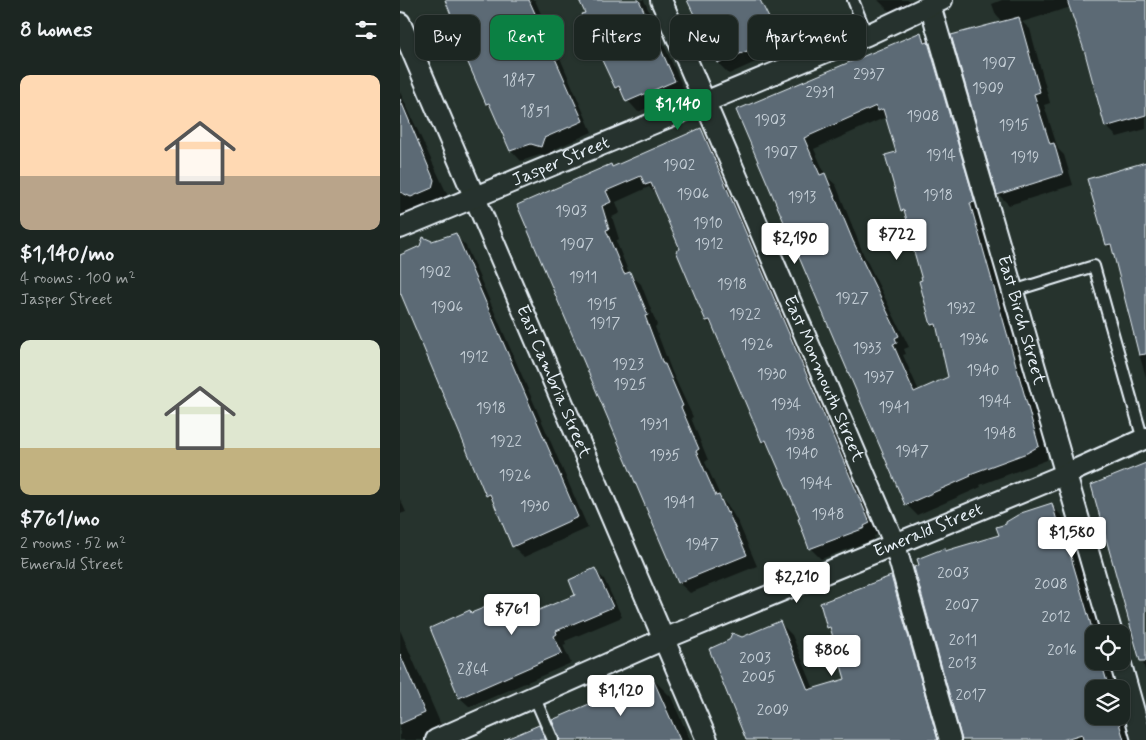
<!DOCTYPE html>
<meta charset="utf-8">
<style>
body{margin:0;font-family:Mynerve,sans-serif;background:#252e2a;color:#f1f3f6;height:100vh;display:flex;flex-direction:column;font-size:19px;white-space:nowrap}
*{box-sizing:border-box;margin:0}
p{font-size:16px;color:#a0a5a5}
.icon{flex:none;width:28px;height:28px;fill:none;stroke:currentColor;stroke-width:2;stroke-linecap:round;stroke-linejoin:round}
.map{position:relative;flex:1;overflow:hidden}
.drawer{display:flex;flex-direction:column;background:#1c2622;width:400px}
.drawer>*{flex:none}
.guide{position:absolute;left:15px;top:15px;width:475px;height:45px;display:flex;gap:10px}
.tools{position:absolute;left:685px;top:625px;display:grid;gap:10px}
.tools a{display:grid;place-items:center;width:45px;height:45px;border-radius:10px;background:#1c2622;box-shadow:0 1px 4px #0004,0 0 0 1px #3a4340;font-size:25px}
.price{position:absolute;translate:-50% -42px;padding:0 11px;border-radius:5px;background:#fff;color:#222;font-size:16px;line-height:32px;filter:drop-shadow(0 1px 2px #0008)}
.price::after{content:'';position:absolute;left:50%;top:30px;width:15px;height:11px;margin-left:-8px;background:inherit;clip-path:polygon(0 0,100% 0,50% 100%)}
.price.selected{background:#0b8043;color:#fff}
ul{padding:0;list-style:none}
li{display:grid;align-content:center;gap:10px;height:265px;padding:0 20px}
li span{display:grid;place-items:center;height:155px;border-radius:10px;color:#555}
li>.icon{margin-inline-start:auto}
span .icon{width:90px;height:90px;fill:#fffc;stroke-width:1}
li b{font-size:21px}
h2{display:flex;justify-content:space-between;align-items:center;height:60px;padding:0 20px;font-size:21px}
.pill{padding:0 18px;border-radius:10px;background:#1c2622;box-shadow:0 1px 4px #0004,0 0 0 1px #3a4340;font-size:18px;line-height:45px}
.pill.selected{background:#0b8043;color:#fff}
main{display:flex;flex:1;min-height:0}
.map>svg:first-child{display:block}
.shadow{fill:#0007;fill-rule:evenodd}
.building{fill:#5c6a74;stroke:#e8f1f8;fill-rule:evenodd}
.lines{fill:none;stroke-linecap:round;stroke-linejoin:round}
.service-casing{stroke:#e8f1f8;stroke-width:14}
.minor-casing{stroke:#e8f1f8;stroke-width:24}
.service{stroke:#26332d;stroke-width:10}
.minor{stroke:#26332d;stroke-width:20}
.labels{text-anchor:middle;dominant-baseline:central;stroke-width:4;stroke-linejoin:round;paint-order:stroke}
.number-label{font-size:15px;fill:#c5cfd7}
.street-label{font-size:18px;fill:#e8f1f8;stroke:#26332d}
</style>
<main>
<section class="drawer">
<h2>8 homes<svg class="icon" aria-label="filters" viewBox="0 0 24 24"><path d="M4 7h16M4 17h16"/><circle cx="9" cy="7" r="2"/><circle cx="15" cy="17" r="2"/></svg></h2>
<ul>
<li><span style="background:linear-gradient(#ffd9b3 65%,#b9a48a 0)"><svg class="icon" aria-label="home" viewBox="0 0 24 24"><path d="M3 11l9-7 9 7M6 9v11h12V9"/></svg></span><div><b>$1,140/mo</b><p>4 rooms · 100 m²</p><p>Jasper Street</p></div></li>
<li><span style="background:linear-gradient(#dfe7d0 70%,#c2b280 0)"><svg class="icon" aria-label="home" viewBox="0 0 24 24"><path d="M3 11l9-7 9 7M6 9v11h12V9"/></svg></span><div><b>$761/mo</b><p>2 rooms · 52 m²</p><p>Emerald Street</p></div></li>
</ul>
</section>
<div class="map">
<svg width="746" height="740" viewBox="0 0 746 740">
<rect width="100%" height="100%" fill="#26332d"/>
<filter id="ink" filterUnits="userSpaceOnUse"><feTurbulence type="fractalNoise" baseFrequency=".02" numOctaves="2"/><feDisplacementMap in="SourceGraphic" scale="10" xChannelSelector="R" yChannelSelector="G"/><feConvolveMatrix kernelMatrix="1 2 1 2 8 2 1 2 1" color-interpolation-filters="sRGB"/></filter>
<g filter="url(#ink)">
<g class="shadow">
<polygon points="45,0 135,0 192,132 155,149 152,157 143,154 121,161 111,150 93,110 87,104"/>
<polygon points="180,0 244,0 285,92 238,112 216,87"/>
<polygon points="289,0 356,0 379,30 387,45 368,55 369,56 329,74 318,63"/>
<polygon points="478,0 519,0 490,12"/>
<polygon points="602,0 746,0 746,129 717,137 706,126 671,7 622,22 630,29 650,103 644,105 658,149 664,155 673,185 609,205 598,194 603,23 596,15 592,4"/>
<path d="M521,34l10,10 54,168 -5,2 66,229 1,17 -67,25 1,2 -64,28 -11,-11 -168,-394zM486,117l11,36 5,57 5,6 25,109 7,6 10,46 -30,14 -16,-36 3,-1 -2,-5 5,-2 -46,-94 -27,-68 -10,-9 -12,-27z"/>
<polygon points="0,92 47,194 46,201 0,217"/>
<polygon points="300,130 311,140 480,534 474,536 475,539 421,559 410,548 402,519 371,448 363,441 316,330 307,321 282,250 257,195 249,187 216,202 220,213 212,217 219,239 216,241 229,273 241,284 257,325 255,327 272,372 293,417 291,418 308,460 305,462 322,500 329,507 339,524 357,566 290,593 279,583 118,205 211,166 213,168"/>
<polygon points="746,163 746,377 728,317 730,316 714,251 707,244"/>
<polygon points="55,235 66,246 188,528 124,557 113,546 94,502 87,495 2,294 0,294 0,256"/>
<polygon points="746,464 746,673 692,486"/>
<polygon points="0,499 6,512 0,514"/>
<polygon points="651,505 663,517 667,530 671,534 701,634 694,634 694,661 709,661 717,689 694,689 694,716 721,716 721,703 732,740 562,740 544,549 547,552 600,535"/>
<polygon points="194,570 204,579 222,617 165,641 166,644 163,645 171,663 70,707 60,698 31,629 70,611 73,614 106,601 115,610 119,619 177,595"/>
<polygon points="491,577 503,589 546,740 347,740 342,638 380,623 392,635 414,689 446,679 432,631 428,627"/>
<polygon points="0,630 45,734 30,740 0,740"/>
<polygon points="252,678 271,697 290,740 161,740"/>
<polygon points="139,727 152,740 107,740"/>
</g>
<g class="building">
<polygon points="45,0 129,0 183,121 144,138 141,147 131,144 110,151 89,103 86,104 55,33 58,32"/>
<polygon points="179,0 239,0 275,81 226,102 219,86 215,88 186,26 181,14 185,13"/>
<polygon points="287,0 360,0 377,34 359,44 360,46 317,63"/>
<polygon points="667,0 746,0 746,115 705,127 685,53"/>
<polygon points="619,17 640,92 634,94 650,144 654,143 663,174 597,195 551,35"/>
<path d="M521,32l3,11 4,-1 47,160 -5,1 69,243 -12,7 -57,21 1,2 -66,29 -169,-395zM476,106l2,5 5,-2 13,43 -11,3 16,56 3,-1 11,38h-2l9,32 -3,1 12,44 5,-1 12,53 -34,15 -21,-48 4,-1 -2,-5 4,-2 -46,-95 -28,-68 -5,2 -16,-37z"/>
<polygon points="0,99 34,180 32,188 11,197 0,192"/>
<polygon points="301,128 470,523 464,526 465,528 409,549 398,519 400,518 366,440 362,442 310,320 306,321 298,303 276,251 280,249 251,183 245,185 241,176 206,191 211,202 202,206 209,229 206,230 224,274 230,272 248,315 245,316 263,364 265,364 283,406 281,407 299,449 296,451 316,496 319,495 327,513 328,512 347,555 278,583 117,205 211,164 212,167"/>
<polygon points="746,162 746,354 739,355 711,244 706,245 687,179"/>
<polygon points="56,233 178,517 112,547 90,494 86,496 0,292 0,255 20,246 23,237 32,241"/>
<polygon points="746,463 746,661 740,661 691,485"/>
<polygon points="652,503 657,521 660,520 694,635 694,661 701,661 709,689 694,689 694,716 717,716 724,740 683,740 682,734 662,740 562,740 514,567 519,565 517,559 545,548 545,551 599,535 596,527 606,524 606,522 621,513"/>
<polygon points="195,568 213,607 156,631 157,634 154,636 162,653 59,698 30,628 70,610 71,613 106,599 115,620 175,595 169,580"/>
<polygon points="491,576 538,740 346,740 309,649 329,640 332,633 342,637 380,621 408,690 445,679 430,627 427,628 420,603"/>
<polygon points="0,654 25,713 0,724"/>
<polygon points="252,677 280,740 160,740 152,720"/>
<polygon points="139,725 146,740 104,740"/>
</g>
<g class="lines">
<g class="service-casing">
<g id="service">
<polyline points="453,0 467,35"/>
<polyline points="613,291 694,266 743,440"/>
<polyline points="134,696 153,740"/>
</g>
</g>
<g class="minor-casing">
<g id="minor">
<path id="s1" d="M261,0l234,545 55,195"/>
<path id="s2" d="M530,5l182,629"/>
<path id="s3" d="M0,23l307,717"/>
<path id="s4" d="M0,228l467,-193 75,-35"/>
<polyline points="720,661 742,740"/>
<path id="s5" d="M36,740l228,-101 402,-165 80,-36"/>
</g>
</g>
<use href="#service" class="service"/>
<use href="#minor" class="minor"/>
</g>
</g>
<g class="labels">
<g class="number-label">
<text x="599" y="64">1907</text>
<text x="469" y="75">2937</text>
<text x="119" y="81">1847</text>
<text x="588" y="89">1909</text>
<text x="420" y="93">2931</text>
<text x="135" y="112">1851</text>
<text x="523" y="117">1908</text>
<text x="370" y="121">1903</text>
<text x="614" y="126">1915</text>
<text x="381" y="153">1907</text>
<text x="541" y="156">1914</text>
<text x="625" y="158">1919</text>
<text x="279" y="166">1902</text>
<text x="293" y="195">1906</text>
<text x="538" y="196">1918</text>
<text x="402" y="198">1913</text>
<text x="171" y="212">1903</text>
<text x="308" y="224">1910</text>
<text x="177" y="245">1907</text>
<text x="309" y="245">1912</text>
<text x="35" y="273">1902</text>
<text x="183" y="278">1911</text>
<text x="332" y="285">1918</text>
<text x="452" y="299">1927</text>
<text x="202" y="305">1915</text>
<text x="47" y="308">1906</text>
<text x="561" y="309">1932</text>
<text x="345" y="315">1922</text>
<text x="205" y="324">1917</text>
<text x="574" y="340">1936</text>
<text x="357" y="345">1926</text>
<text x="467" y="349">1933</text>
<text x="74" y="358">1912</text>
<text x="228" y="365">1923</text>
<text x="583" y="371">1940</text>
<text x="372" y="375">1930</text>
<text x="479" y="378">1937</text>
<text x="230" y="385">1925</text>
<text x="595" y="402">1944</text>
<text x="386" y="405">1934</text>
<text x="494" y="408">1941</text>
<text x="91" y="409">1918</text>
<text x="254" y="425">1931</text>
<text x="600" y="434">1948</text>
<text x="400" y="435">1938</text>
<text x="106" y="442">1922</text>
<text x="512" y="452">1947</text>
<text x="402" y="454">1940</text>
<text x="265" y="456">1935</text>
<text x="115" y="476">1926</text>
<text x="416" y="484">1944</text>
<text x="279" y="503">1941</text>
<text x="135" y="507">1930</text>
<text x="428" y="515">1948</text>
<text x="302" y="545">1947</text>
<text x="553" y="574">2003</text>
<text x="651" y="585">2008</text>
<text x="562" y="606">2007</text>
<text x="656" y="618">2012</text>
<text x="563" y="641">2011</text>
<text x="662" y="651">2016</text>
<text x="355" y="659">2003</text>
<text x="562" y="664">2013</text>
<text x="73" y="670">2864</text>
<text x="359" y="678">2005</text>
<text x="571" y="696">2017</text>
<text x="373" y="711">2009</text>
</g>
<g class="street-label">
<text stroke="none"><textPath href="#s4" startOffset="174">Jasper Street</textPath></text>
<text stroke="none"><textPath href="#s2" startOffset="328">East Birch Street</textPath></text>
<text stroke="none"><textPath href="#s1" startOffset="412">East Monmouth Street</textPath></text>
<text stroke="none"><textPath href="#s3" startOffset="390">East Cambria Street</textPath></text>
<text stroke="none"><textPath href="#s5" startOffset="535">Emerald Street</textPath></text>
</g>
</g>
</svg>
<div class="tools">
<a><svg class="icon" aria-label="locate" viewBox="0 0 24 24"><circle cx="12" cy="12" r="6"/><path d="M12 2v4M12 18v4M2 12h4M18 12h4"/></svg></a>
<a><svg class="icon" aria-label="layers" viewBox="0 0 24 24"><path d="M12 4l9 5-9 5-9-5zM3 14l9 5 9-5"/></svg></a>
</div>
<b class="price selected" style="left:278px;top:131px">$1,140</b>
<b class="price" style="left:497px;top:261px">$722</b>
<b class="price" style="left:395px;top:265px">$2,190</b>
<b class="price" style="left:672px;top:559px">$1,580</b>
<b class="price" style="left:397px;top:604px">$2,210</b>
<b class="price" style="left:112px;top:636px">$761</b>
<b class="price" style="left:432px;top:677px">$806</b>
<b class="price" style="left:221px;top:717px">$1,120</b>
<div class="guide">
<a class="pill">Buy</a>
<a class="pill selected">Rent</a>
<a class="pill">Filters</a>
<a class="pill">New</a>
<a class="pill">Apartment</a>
</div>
</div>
</main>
